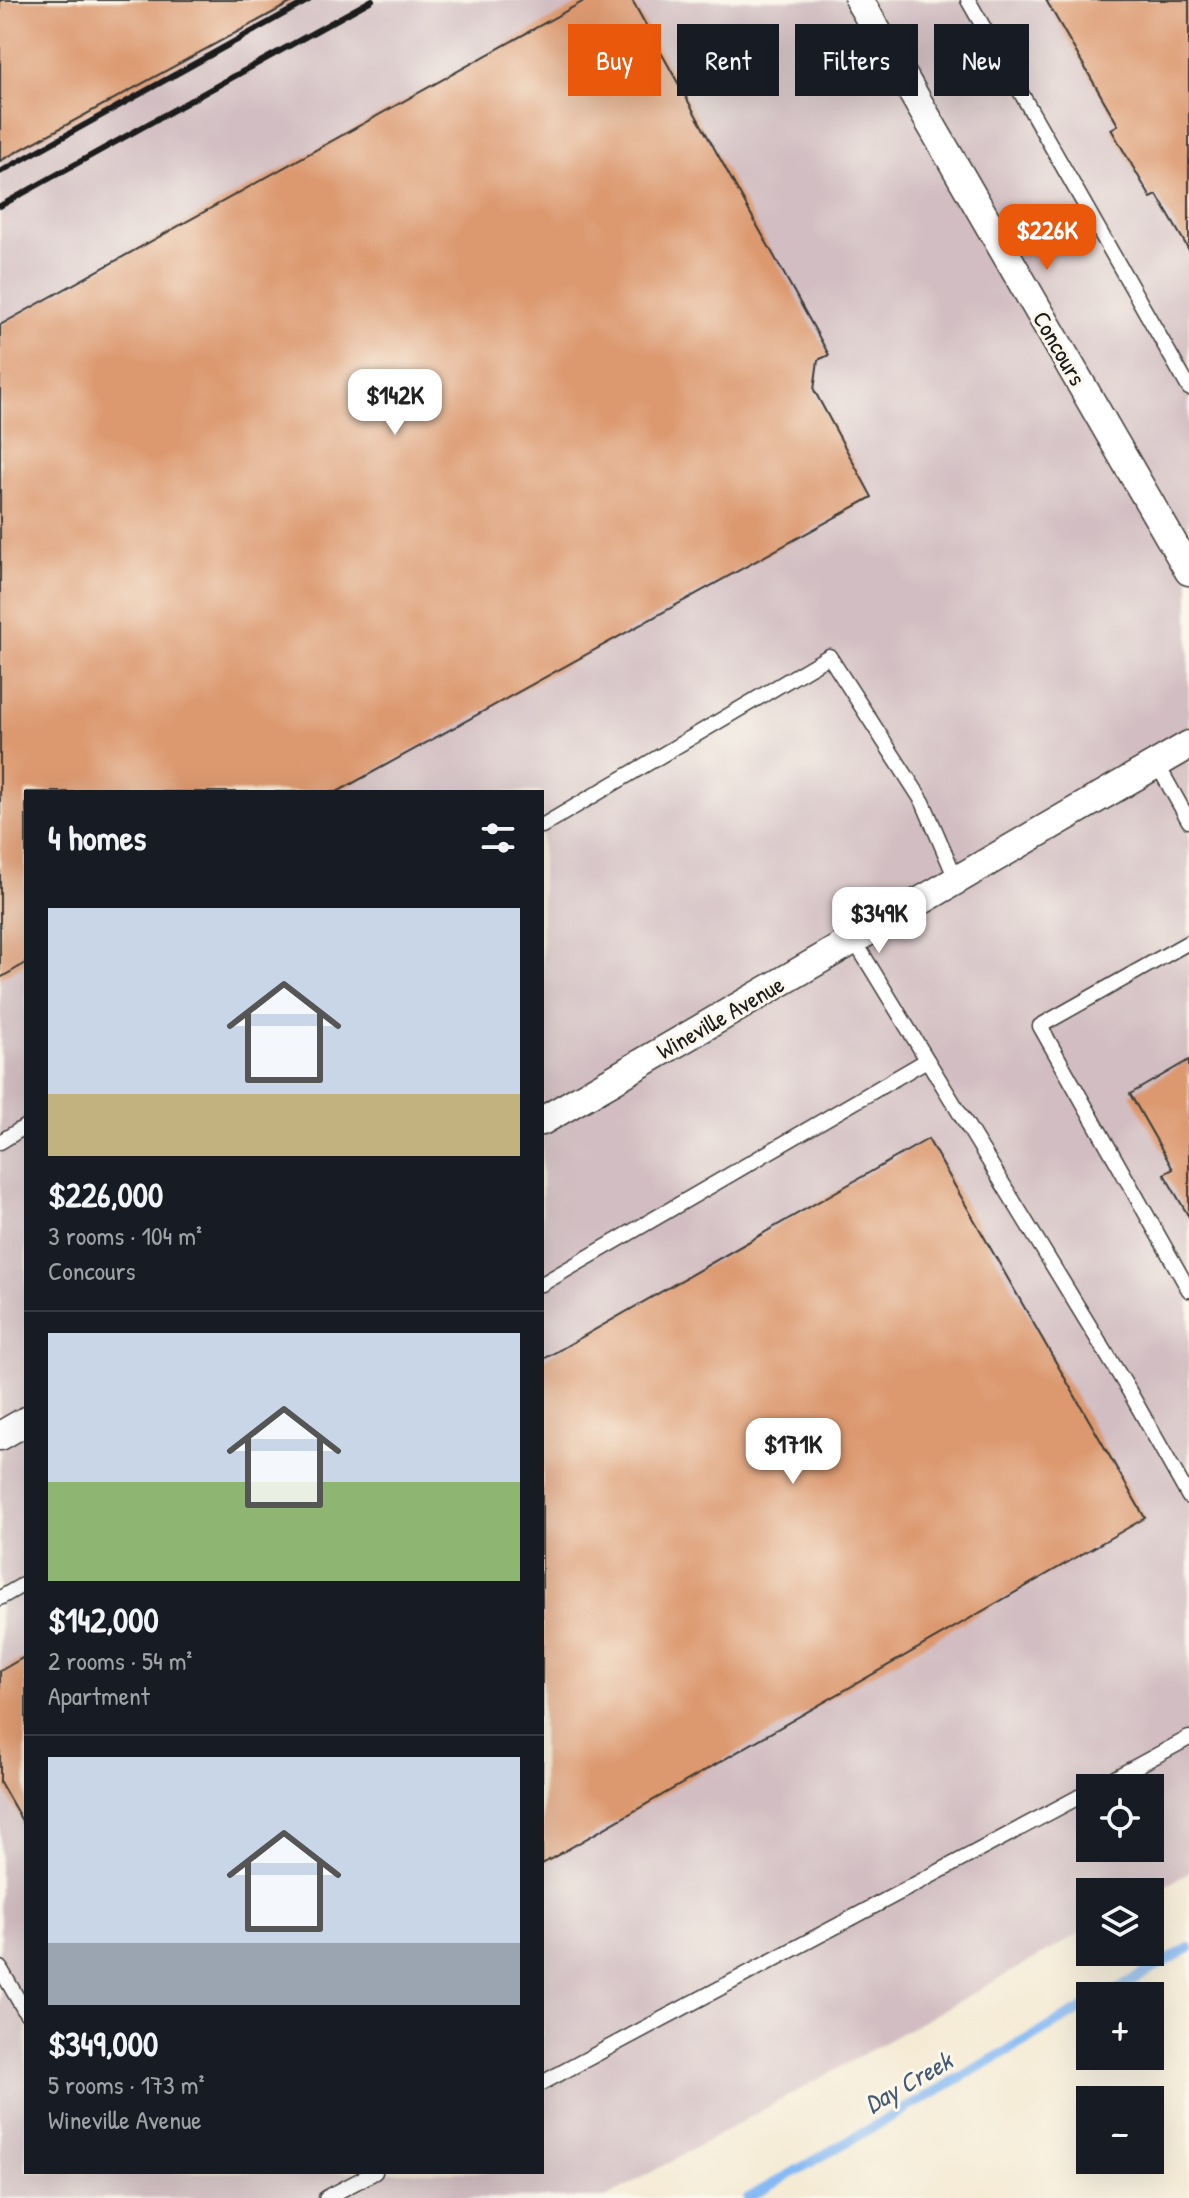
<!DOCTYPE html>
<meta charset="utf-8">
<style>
body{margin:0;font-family:"Patrick Hand",sans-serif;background:#242831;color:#f1f3f6;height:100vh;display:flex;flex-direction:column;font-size:30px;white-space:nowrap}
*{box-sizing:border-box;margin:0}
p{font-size:26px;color:#9ea1a6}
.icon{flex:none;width:44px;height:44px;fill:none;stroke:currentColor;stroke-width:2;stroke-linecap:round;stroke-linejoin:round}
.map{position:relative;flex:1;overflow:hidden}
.drawer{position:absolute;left:24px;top:790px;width:520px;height:1384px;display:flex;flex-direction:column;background:#171b24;border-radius:0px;box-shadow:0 8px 32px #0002}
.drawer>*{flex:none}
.hud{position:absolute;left:568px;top:24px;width:500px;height:72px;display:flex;gap:16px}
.buttons{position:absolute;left:1076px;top:1774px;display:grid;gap:16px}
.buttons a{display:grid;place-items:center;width:88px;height:88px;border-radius:0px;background:#171b24;box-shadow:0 8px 32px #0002;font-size:40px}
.price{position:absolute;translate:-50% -68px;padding:0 18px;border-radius:16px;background:#fff;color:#222;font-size:26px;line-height:52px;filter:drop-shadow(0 2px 4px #0008)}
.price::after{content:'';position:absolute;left:50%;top:48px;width:24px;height:18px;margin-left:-12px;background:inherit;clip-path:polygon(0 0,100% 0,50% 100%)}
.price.active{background:#ea580c;color:#fff}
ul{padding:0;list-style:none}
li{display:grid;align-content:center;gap:16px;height:424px;padding:0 24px}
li+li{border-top:2px solid #363941}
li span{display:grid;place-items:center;height:248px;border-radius:0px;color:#555}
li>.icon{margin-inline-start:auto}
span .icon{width:144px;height:144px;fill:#fffc;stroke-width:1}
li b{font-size:34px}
h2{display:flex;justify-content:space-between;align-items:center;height:96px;padding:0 24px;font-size:34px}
.chip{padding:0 28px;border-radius:0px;background:#171b24;box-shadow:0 8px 32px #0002;font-size:28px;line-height:72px}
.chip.active{background:#ea580c;color:#fff}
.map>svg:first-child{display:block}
.industrial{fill:#d2bec2;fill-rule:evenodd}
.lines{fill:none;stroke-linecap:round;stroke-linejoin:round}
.stream{stroke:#86b9f3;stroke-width:10}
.building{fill:#dc9970}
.lane-casing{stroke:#3d3b38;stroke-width:17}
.street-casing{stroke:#3d3b38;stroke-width:31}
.lane{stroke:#fff;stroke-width:14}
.street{stroke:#fff;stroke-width:28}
.rail{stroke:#1c1c1c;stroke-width:6}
.labels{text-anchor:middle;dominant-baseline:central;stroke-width:6;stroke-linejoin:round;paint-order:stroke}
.street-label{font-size:24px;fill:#1c1c1c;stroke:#fbf7ec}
.water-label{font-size:26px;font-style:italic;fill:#465b72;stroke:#fbf7ec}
</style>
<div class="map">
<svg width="1189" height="2198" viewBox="0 0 1189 2198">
<rect width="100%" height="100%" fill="#fbf7ec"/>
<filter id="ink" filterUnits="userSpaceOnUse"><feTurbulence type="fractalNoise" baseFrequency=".0125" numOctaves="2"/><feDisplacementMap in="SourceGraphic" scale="16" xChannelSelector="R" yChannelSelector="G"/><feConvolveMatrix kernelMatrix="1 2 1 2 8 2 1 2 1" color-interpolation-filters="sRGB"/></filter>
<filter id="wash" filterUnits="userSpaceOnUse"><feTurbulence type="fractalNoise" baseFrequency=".006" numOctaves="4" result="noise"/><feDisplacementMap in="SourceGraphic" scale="32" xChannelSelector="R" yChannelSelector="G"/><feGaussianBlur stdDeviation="1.8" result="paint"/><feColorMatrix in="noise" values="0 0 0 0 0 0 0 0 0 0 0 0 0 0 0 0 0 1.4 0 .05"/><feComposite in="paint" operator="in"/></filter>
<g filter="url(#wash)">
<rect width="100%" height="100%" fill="#f5ebd5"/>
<path class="industrial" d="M0,0h1189v1873l-39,21v-2h-60v36l-485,270h-605zM26,792h516v1380h-516zM1090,1788h60v60h-60z"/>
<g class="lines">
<g class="stream">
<polyline points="1105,1996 1189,1948"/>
<polyline points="748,2198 1090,2004"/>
</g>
</g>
<g id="blocks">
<g class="building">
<polygon points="0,0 296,0 0,161"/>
<polygon points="586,0 632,0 829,355 818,360 814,390 872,497 337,792 26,792 26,963 0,978 0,325"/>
<polygon points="1046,0 1189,0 1189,250 1157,195 1151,198 1111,129 1118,125"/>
<polygon points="1189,1060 1189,1217 1164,1174 1173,1169 1130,1094"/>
<polygon points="928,1139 1145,1518 542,1864 542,1360"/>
<polygon points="26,1656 26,1828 0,1782 0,1671"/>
</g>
</g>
</g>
<g filter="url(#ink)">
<use href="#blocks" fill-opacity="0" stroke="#3d3b38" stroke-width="2"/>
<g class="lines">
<g class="lane-casing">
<g id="lane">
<polyline points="968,0 1189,388"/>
<polyline points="1157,764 1189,821"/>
<polyline points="542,826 829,656 923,802 956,879"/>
<polyline points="854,940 1128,1389 1189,1497"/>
<polyline points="1189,942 1040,1026 1189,1290"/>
<polyline points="0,1142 26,1126"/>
<polyline points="542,1284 927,1060"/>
<polyline points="0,1598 26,1583"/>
<polyline points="1096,1788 1189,1738"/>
<polyline points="0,1968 26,2013"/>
<polyline points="542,2083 1090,1791"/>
<polyline points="326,2198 375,2172"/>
</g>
</g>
<g class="street-casing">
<g id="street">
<polyline points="859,0 1189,571"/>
<polyline points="542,1121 1189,745"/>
<polyline points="0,1436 26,1421"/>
</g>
</g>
<use href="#lane" class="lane"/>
<use href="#street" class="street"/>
<g class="rail">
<polyline points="0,172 309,0"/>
<polyline points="0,206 372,0"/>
</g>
</g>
</g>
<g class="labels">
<g class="street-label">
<text transform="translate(1060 348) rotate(60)">Concours</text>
<text transform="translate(720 1017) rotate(-30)">Wineville Avenue</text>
</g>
<g class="water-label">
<text transform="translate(908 2082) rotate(-30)">Day Creek</text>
</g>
</g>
</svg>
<div class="buttons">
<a><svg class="icon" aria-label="locate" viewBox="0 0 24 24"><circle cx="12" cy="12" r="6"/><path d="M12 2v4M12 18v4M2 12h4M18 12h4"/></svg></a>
<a><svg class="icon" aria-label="layers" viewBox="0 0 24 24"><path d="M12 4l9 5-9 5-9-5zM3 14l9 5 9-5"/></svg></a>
<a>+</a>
<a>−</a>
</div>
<b class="price active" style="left:1047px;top:272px">$226K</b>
<b class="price" style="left:395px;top:437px">$142K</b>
<b class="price" style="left:879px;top:955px">$349K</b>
<b class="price" style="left:793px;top:1486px">$171K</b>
<div class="hud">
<a class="chip active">Buy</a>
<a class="chip">Rent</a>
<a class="chip">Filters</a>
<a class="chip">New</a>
</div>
<section class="drawer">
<h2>4 homes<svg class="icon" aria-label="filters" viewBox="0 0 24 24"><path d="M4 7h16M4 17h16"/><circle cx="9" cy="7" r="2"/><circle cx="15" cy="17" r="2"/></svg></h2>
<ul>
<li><span style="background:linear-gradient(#c9d6e8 75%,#c2b280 0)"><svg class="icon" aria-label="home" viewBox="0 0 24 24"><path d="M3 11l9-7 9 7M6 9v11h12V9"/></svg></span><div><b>$226,000</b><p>3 rooms · 104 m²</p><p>Concours</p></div></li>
<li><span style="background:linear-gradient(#c9d6e8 60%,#8fb573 0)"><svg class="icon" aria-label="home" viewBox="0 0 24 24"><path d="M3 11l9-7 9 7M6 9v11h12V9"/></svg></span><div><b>$142,000</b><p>2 rooms · 54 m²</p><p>Apartment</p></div></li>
<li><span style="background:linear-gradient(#c9d6e8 75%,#9aa5b1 0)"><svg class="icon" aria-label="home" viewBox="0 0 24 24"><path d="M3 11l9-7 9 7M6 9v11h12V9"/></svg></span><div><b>$349,000</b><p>5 rooms · 173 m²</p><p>Wineville Avenue</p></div></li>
</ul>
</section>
</div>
